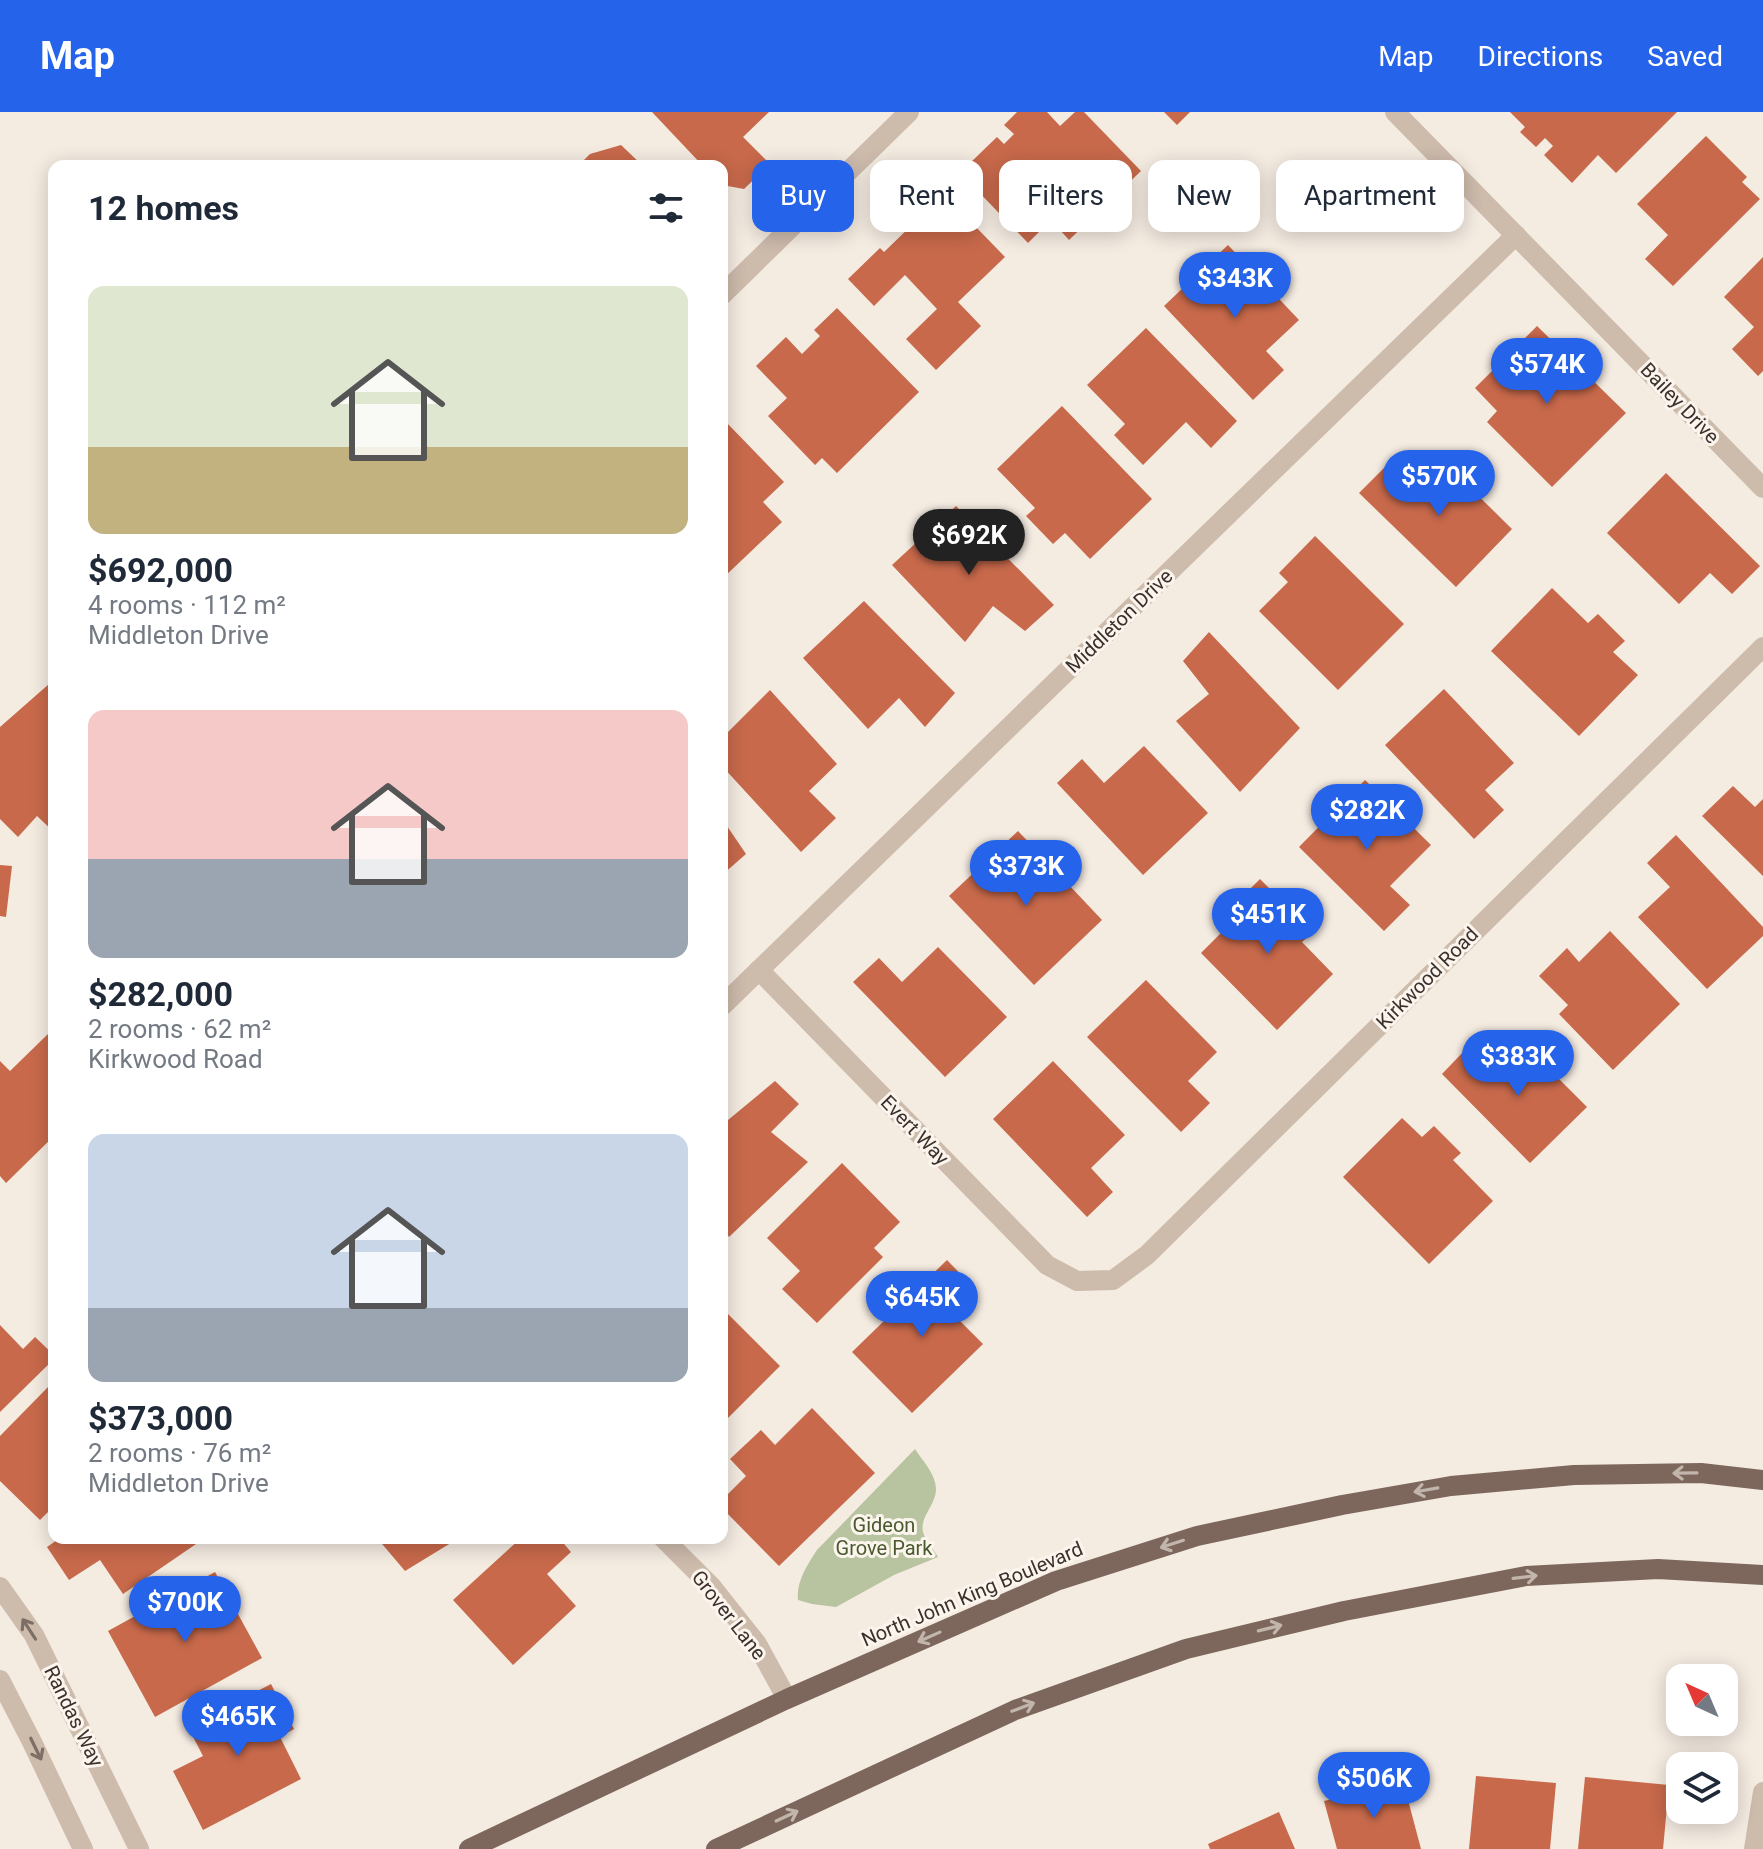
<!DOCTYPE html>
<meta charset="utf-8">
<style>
body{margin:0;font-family:Roboto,sans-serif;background:#f2f2f3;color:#1f2937;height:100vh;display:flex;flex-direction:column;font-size:30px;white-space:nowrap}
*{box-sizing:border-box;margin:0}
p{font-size:26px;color:#747a83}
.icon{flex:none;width:44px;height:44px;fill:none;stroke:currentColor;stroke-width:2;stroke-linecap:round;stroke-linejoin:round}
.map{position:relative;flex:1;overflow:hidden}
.drawer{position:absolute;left:48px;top:48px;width:680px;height:1384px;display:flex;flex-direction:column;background:#fff;border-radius:16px;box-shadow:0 4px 20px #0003}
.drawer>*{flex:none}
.guide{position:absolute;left:752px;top:48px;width:760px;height:72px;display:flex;gap:16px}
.needle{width:52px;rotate:316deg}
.controls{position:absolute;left:1666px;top:1552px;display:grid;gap:16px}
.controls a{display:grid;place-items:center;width:72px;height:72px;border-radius:16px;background:#fff;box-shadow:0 4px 20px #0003;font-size:40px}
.price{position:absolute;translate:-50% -68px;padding:0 18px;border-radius:28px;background:#2563eb;color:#fff;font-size:26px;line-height:52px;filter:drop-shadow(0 2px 4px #0008)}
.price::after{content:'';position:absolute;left:50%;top:48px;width:24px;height:18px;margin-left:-12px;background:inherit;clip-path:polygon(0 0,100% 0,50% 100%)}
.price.on{background:#222;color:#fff}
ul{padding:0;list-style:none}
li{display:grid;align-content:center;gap:16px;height:424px;padding:0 40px}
li span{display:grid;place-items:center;height:248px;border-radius:16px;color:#555}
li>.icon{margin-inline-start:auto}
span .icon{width:144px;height:144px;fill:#fffc;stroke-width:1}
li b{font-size:34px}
h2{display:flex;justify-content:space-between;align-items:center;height:96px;padding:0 40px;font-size:34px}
.pill{padding:0 28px;border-radius:16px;background:#fff;box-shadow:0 4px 20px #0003;font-size:28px;line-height:72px}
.pill.on{background:#2563eb;color:#fff}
header{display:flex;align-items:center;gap:48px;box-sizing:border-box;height:112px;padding:0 40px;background:#2563eb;color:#fff}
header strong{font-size:38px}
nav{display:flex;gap:44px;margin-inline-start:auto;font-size:28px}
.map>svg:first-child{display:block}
.green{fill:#b8c4a0}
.building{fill:#c8694b}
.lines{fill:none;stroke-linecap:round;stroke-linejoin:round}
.minor{stroke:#cdbbac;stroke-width:20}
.tertiary{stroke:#cdbbac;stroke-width:20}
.primary{stroke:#7d675c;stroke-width:20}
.oneway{stroke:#c2b5ac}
.oneway2{stroke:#7d6f65}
.labels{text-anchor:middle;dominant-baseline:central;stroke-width:6;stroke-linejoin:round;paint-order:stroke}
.street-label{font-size:20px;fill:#3b302b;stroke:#fbf5ee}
.park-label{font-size:20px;fill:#4a5a2e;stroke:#fbf5ee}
</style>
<header>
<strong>Map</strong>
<nav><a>Map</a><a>Directions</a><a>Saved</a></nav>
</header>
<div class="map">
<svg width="1763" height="1737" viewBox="0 0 1763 1737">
<rect width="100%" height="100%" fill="#f4ebe1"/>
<path class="green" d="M915,1337c7,11 20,24 21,39 1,17 -19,30 -12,47 3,8 10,15 14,22l-44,18 -58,32 -24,-3 -14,-4c-2,-18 9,-35 19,-50z"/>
<g class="building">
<polygon points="652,0 769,0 743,25 770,52 744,77 722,73 722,54 703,54"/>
<polygon points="1017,0 1047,0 1060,14 1075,0 1084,0 1141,59 1069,128 1051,108 1028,131 970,71 980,61 970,51 997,25 1004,32 1014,22 1004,13"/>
<polygon points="1164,0 1190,0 1177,13"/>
<polygon points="1510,0 1677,0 1616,61 1598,43 1572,71 1544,43 1553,34 1545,26 1536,35 1520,20 1525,15"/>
<polygon points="1706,24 1747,65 1742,70 1760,87 1673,174 1645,147 1668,123 1637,92"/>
<polygon points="621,33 643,54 578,54 590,42"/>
<polygon points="944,82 1005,145 958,190 981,214 936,258 906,227 937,197 905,163 874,194 848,167 880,136 884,140"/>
<polygon points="1228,133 1299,208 1266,239 1284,258 1253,288 1164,194"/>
<polygon points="1763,145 1763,259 1758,264 1732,237 1754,215 1724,185"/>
<polygon points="837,196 919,280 837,361 822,346 815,353 768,304 787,286 756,254 786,225 802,242 820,224 814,218"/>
<polygon points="1537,214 1626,301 1552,375 1487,310 1497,299 1475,276"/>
<polygon points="1146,216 1237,309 1211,336 1186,310 1143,353 1114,323 1125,312 1087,273"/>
<polygon points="1062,294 1152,387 1090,447 1065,421 1053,432 1026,404 1035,396 997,357"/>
<polygon points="725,309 784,370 763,390 782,410 722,467 722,311"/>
<polygon points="1441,347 1512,417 1456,475 1359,381 1388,352 1413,375"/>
<polygon points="1666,361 1760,454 1732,482 1710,461 1679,492 1607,421"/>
<polygon points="956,394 1054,493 1025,519 993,494 965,530 892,453"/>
<polygon points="1315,424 1404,512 1338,578 1259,499 1288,470 1279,461"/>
<polygon points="1552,476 1588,511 1598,502 1625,529 1613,540 1638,563 1579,624 1491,539"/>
<polygon points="864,489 955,581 925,615 899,586 868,617 803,546"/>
<polygon points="1209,520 1300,616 1240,680 1176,609 1209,582 1183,549"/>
<polygon points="49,572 54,577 54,720 37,704 18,725 0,707 0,615"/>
<polygon points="1444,577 1514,651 1485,678 1504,698 1474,727 1385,633"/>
<polygon points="770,578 837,652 809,679 836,706 801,740 722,654 722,626"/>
<polygon points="1144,634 1208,701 1143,763 1057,671 1082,647 1104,671"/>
<polygon points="1365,668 1431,733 1390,774 1410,793 1384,819 1299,735"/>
<polygon points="1733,674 1755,695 1763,687 1763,764 1702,704"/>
<polygon points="727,714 746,742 722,763 722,720"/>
<polygon points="1018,719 1102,808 1034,873 949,784"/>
<polygon points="1676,723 1763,815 1763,824 1707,877 1638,805 1670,775 1647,751"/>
<polygon points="0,753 12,754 6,805 0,804"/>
<polygon points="1260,767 1313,820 1302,830 1333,862 1277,918 1201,841 1239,803 1232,795"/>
<polygon points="1610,819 1680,892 1613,958 1559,902 1568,893 1539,864 1567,836 1579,850"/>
<polygon points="938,835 1007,905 945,965 853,870 879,846 902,870"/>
<polygon points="1146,868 1217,940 1188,969 1210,991 1181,1020 1087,925"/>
<polygon points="48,922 54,928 54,1024 6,1071 0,1064 0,949 10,959"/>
<polygon points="1521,929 1587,995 1530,1051 1442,962 1466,937 1489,961"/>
<polygon points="1053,949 1125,1023 1091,1056 1113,1080 1087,1105 993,1007"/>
<polygon points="775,969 799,992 771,1020 808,1050 729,1125 722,1114 722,1013"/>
<polygon points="1402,1006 1422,1025 1434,1014 1461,1041 1453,1048 1493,1089 1429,1152 1343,1065"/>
<polygon points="842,1051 900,1110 874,1136 883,1145 817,1211 782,1177 800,1159 767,1126"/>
<polygon points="947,1148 977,1179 953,1202 983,1232 912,1301 852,1240"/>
<polygon points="722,1196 780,1254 722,1312"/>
<polygon points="0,1213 23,1237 35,1225 54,1243 54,1247 0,1300"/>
<polygon points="49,1274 54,1279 54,1394 40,1408 0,1369 0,1324"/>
<polygon points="812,1296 875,1361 779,1454 722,1396 722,1388 746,1364 730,1347 761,1318 775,1333"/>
<polygon points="60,1426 197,1426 199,1430 123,1482 100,1448 69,1468 47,1435"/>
<polygon points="377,1426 459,1426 405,1459"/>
<polygon points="521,1426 559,1426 571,1440 547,1462 576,1494 513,1553 453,1488"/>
<polygon points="215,1460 262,1546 155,1605 108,1519"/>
<polygon points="271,1572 294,1617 280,1625 301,1667 203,1718 173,1659 203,1644 188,1615"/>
<polygon points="1476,1664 1556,1671 1550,1737 1469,1737"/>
<polygon points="1585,1665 1669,1673 1663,1737 1578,1737"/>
<polygon points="1403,1669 1421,1737 1337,1737 1324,1689"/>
<polygon points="1279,1700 1295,1737 1210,1737 1208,1732"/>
</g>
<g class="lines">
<g class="minor">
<polyline points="1395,0 1763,376"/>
<polyline points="722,183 909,0"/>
<polyline points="759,858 1047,1153 1077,1169 1113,1168 1147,1143 1763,535"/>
<polyline points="722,894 1516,123"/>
<polyline points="663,1426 711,1474 757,1532 787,1587"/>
<polyline points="0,1475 34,1523 139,1737"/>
<polyline points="0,1568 32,1630 83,1737"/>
</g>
<polyline class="tertiary" points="1754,1737 1763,1680"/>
<g class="primary">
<polyline points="469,1737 787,1587 1056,1469 1197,1424 1342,1393 1451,1374 1574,1363 1701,1361 1763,1368"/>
<polyline points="716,1737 1015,1598 1186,1537 1344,1499 1526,1464 1658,1457 1763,1463"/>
</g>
</g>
<defs><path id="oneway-shaft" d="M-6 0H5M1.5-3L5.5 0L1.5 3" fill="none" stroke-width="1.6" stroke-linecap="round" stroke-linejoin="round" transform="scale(2)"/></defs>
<g class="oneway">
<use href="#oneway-shaft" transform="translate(1685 1361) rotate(179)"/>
<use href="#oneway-shaft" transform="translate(1426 1378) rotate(170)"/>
<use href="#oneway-shaft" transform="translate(1172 1432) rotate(162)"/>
<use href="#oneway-shaft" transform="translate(1525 1465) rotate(-7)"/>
<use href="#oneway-shaft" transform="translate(1270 1516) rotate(-14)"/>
<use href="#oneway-shaft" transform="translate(929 1525) rotate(156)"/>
<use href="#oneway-shaft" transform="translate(1023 1595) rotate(-21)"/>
<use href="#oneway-shaft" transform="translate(787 1704) rotate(-25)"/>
</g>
<g class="oneway2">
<use href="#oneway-shaft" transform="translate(29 1517) rotate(-123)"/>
<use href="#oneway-shaft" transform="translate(36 1637) rotate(64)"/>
</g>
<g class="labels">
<g class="street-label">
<text transform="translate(1680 291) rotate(46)">Bailey Drive</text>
<text transform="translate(1119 509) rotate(-44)">Middleton Drive</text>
<text transform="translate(1427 866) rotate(-45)">Kirkwood Road</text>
<text transform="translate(915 1018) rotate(46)">Evert Way</text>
<text transform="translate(972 1482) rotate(-23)">North John King Boulevard</text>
<text transform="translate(729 1503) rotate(52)">Grover Lane</text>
<text transform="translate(74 1604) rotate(64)">Randas Way</text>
</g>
<g class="park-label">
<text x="884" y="1413">Gideon<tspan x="884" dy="23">Grove Park</tspan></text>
</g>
</g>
</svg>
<div class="controls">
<a><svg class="needle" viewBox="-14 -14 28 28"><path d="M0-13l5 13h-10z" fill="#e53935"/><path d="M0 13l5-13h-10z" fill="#747a83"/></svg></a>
<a><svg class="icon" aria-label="layers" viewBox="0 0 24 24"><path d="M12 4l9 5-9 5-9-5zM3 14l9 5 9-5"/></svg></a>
</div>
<b class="price" style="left:1235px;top:208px">$343K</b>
<b class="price" style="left:1547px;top:294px">$574K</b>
<b class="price" style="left:1439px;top:406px">$570K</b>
<b class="price on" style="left:969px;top:465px">$692K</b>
<b class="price" style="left:1367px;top:740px">$282K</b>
<b class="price" style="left:1026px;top:796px">$373K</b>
<b class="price" style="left:1268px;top:844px">$451K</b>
<b class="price" style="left:1518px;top:986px">$383K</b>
<b class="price" style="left:922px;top:1227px">$645K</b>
<b class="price" style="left:185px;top:1532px">$700K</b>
<b class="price" style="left:238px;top:1646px">$465K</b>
<b class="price" style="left:1374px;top:1708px">$506K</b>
<div class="guide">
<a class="pill on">Buy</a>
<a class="pill">Rent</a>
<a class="pill">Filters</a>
<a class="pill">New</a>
<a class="pill">Apartment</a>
</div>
<section class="drawer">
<h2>12 homes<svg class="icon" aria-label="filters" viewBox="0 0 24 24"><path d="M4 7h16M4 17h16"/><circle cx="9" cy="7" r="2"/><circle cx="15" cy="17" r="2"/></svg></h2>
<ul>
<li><span style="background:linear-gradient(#dfe7d0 65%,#c2b280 0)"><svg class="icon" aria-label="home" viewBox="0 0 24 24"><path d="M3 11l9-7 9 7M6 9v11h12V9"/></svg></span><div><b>$692,000</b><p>4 rooms · 112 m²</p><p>Middleton Drive</p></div></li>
<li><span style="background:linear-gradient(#f6c9c9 60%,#9aa5b1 0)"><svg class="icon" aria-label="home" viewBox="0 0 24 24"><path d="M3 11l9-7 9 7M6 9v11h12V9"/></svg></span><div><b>$282,000</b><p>2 rooms · 62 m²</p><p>Kirkwood Road</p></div></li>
<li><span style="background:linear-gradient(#c9d6e8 70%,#9aa5b1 0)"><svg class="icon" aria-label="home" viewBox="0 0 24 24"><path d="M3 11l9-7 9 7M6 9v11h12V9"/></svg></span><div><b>$373,000</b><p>2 rooms · 76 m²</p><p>Middleton Drive</p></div></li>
</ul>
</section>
</div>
